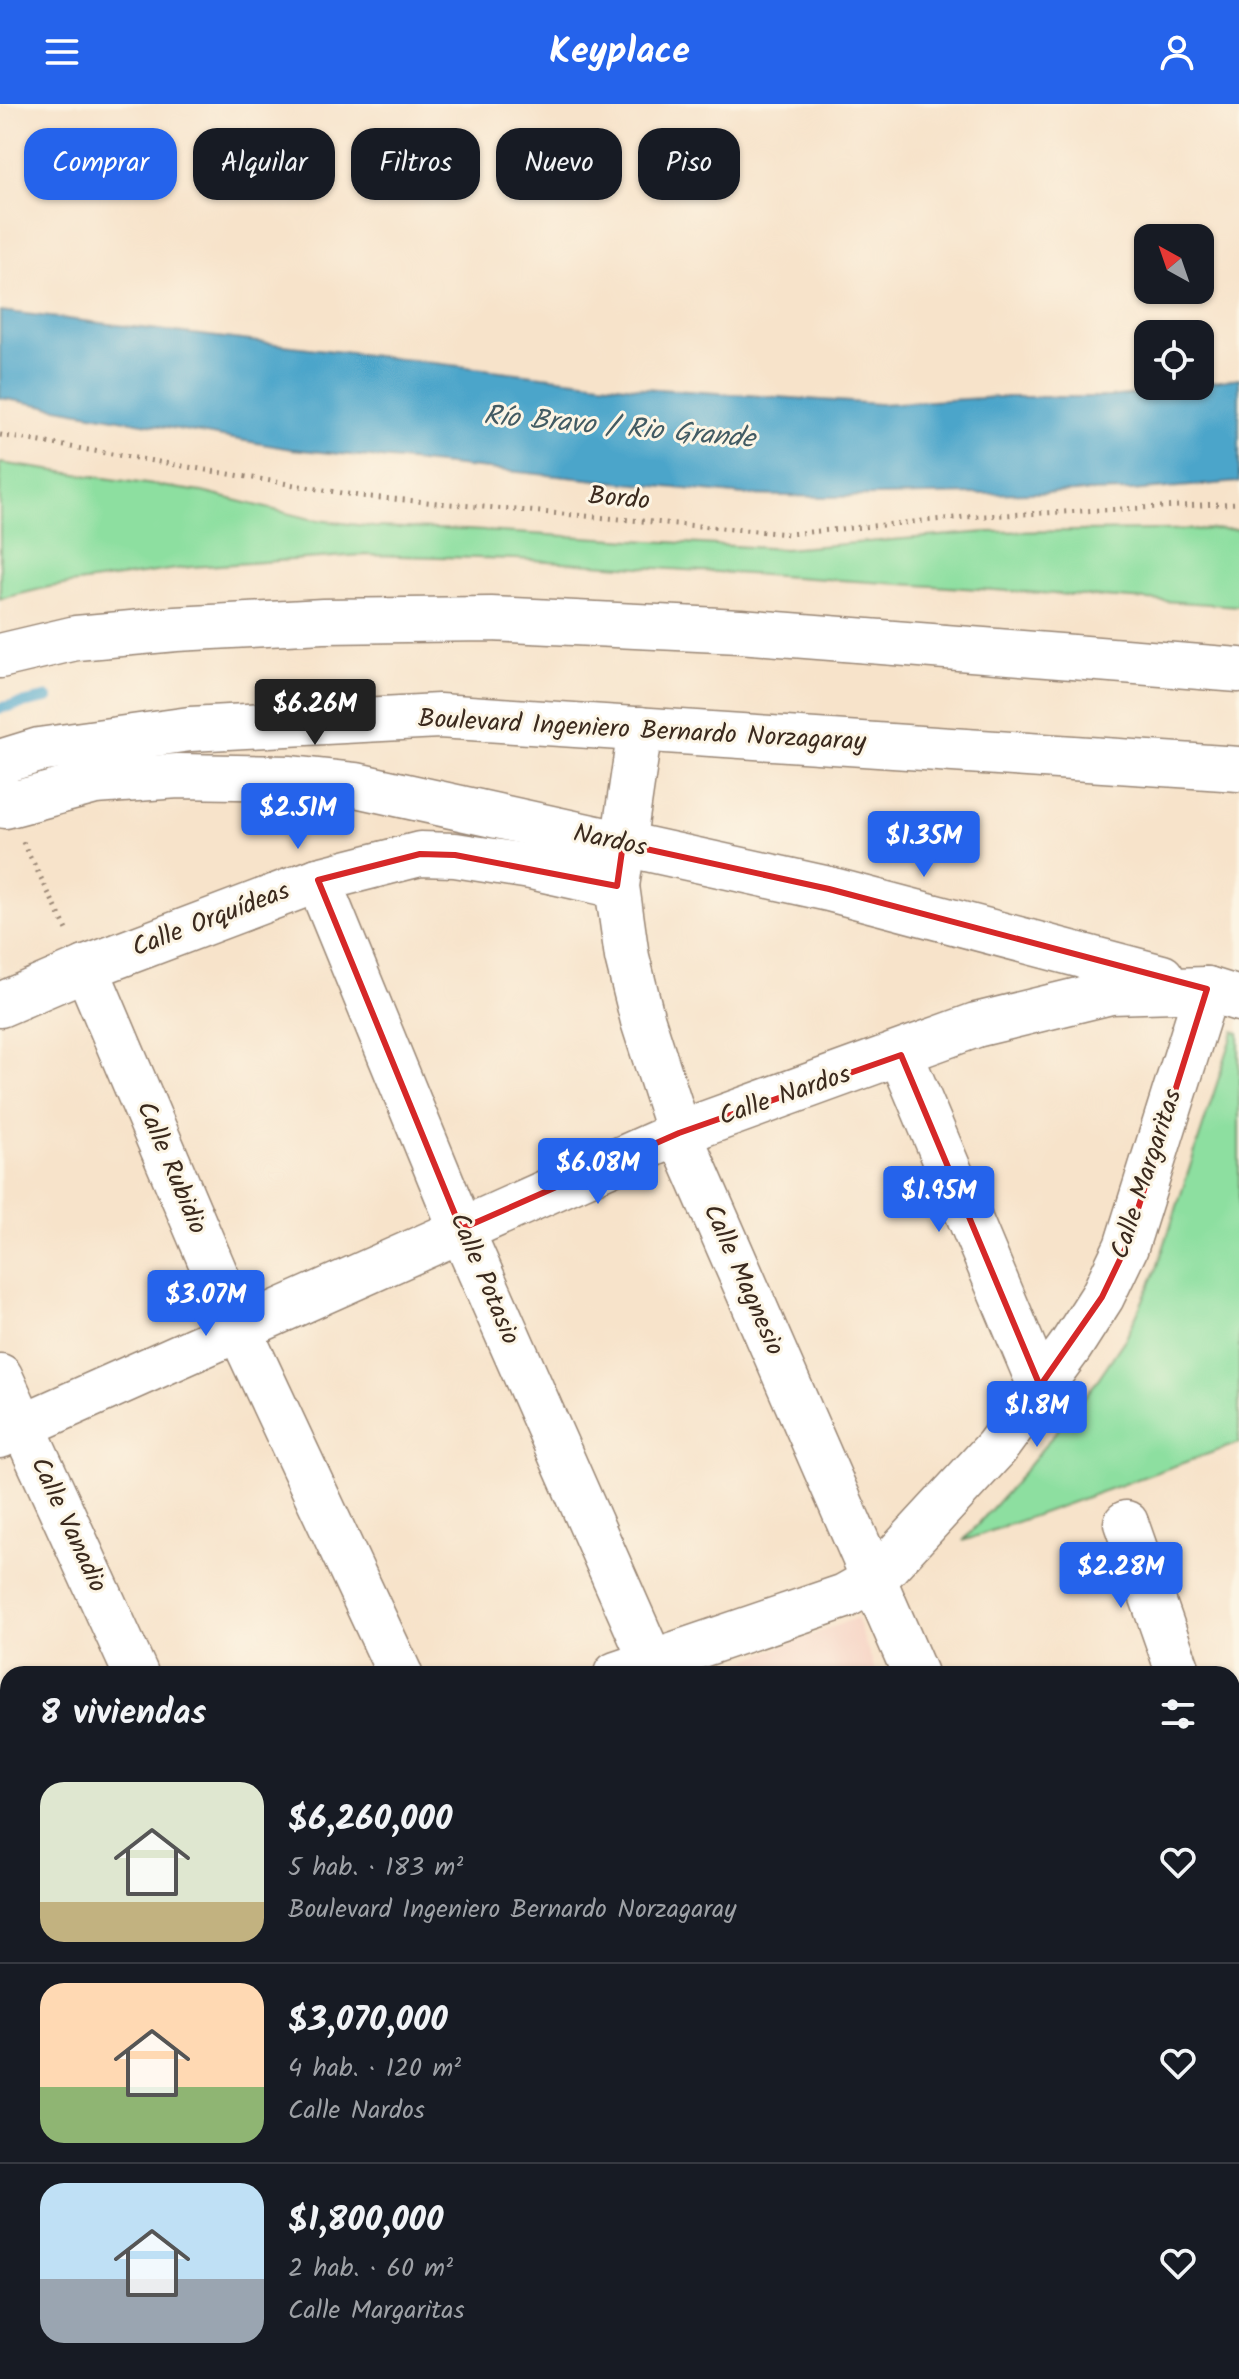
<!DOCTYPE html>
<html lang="es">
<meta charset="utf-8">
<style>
body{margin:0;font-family:Kalam,sans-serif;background:#242831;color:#f1f3f6;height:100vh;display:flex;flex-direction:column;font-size:30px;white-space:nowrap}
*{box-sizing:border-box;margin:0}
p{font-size:26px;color:#9ea1a6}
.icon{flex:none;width:44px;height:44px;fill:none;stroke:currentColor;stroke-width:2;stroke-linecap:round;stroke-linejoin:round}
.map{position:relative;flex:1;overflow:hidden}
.sheet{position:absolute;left:0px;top:1562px;width:1240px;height:714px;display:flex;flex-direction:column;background:#171b24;border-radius:24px 24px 0 0;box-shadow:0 2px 6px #0004}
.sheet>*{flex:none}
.banner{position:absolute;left:24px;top:24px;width:800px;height:72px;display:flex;gap:16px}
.needle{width:52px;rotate:320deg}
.controls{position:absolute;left:1134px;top:120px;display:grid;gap:16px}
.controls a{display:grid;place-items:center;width:80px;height:80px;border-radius:16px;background:#171b24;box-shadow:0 2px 6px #0004;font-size:40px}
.price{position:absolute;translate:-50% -68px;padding:0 18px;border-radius:8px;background:#2563eb;color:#fff;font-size:26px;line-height:52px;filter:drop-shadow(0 2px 4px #0008)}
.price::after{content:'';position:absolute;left:50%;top:48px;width:24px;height:18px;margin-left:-12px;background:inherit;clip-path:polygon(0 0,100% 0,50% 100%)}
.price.current{background:#222;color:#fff}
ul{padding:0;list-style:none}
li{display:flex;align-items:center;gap:24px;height:200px;padding:0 40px}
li+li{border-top:2px solid #363941}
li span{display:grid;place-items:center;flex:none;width:224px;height:160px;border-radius:24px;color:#555}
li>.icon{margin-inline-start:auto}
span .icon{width:96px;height:96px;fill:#fffc;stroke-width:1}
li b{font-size:34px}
h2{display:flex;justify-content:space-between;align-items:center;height:96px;padding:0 40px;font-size:34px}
.chip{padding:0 28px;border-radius:24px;background:#171b24;box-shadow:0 2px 6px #0004;font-size:28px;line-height:72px}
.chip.current{background:#2563eb;color:#fff}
header{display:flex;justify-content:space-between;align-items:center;height:104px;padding:0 40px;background:#2563eb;color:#fff;font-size:36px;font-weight:700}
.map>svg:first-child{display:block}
.built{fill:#f6d2c3}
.green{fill:#8ddfa0;stroke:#64845f;stroke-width:2}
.water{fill:#4ca5ca;stroke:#446874;stroke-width:2}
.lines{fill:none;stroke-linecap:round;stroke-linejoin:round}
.stream{stroke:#4ca5ca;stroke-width:11}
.minor-casing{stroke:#998674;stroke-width:47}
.highway-casing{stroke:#998674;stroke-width:47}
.path{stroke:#998674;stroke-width:5;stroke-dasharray:2 6;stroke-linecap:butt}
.minor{stroke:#fff;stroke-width:44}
.highway{stroke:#fff;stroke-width:44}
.marked{fill:none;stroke:#d62828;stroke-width:6;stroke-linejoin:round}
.labels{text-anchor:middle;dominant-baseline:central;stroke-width:6;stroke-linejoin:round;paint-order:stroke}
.street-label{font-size:26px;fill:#3b2a1e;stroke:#fcf5e5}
.water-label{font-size:28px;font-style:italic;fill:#425b63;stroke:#fcf5e5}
</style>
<header><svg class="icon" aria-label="menu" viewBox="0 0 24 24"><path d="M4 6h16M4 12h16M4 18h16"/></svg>Keyplace<svg class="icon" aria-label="person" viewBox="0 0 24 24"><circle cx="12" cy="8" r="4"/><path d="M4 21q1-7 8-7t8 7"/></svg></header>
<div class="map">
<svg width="1239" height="2275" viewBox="0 0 1239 2275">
<rect width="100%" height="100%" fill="#fcf5e5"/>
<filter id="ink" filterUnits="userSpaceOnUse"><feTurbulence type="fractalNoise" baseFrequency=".0125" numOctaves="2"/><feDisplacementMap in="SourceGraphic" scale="16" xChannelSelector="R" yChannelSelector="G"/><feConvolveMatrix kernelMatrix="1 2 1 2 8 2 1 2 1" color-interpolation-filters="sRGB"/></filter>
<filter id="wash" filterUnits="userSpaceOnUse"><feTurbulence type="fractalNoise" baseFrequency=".006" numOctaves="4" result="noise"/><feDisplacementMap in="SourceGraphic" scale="32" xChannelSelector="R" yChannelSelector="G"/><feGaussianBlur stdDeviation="1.8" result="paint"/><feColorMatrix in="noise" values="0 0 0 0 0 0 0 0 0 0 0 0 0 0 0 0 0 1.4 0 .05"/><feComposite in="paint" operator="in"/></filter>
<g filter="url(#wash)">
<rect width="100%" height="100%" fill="#f7e3ca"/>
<polygon class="built" points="856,1514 877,1570 710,1570"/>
<g class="green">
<polygon points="0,359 202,388 311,415 373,423 467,426 784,445 987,428 1239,425 1239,502 516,455 362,451 191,463 49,483 0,495"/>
<polygon points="1234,927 1239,929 1239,1339 963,1437 1012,1382 1094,1281 1127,1232 1156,1167"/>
</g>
<polygon class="water" points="0,207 643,284 880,300 999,293 1110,293 1200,282 1200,280 1239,274 1239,378 1131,387 827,393 744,391 291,345 0,294"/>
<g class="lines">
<polyline class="stream" points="0,604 48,594"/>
</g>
</g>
<g filter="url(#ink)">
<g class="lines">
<g class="minor-casing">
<g id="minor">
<polyline points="640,625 617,782 627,853 643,917 679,1029 915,1570"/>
<polyline points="0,690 5,702 95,678 178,672 291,674 356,681 829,785 1162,873"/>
<polyline points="318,776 461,1125 657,1570"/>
<polyline points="86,864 239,1225 400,1570"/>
<polyline points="0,901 86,864 318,776 420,750 455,751 531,763 617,782"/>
<polyline points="901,951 1040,1282"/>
<polyline points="0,1272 136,1570"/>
<polyline points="0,1332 679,1029 976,921 1111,888 1207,885 1239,895"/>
<polyline points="1126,1419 1179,1570"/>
<polyline points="616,1570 845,1492 875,1475 996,1344 1070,1243 1102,1193 1126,1143 1207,885"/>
<polyline points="1232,1719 1239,1739"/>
<polyline points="0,1769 8,1766"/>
<polyline points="0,1862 8,1883"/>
<polyline points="1232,2165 1239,2162"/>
<polyline points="0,2203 8,2200"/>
<polyline points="152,2268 155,2275"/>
<polyline points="422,2268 425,2275"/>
<polyline points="682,2268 685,2275"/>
<polyline points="1186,2268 1188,2275"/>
<polyline points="931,2275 950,2268"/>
</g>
</g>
<g class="highway-casing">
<g id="highway">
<polyline points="0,552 76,534 176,525 323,517 491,515 740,527 1239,566"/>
<polyline points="0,658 39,646 190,625 439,612 1239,665"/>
</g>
</g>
<g class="path">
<polyline points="0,331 359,392 789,430 965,413 1239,399"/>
<polyline points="23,738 69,830"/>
</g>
<use href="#minor" class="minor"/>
<use href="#highway" class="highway"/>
</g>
</g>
<path class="marked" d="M623,740l206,45 378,100 -81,258 -24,50 -62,89 -139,-331 -222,78 -218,96 -143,-349 102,-26 35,1 162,31z"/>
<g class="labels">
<g class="street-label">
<text transform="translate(619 395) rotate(5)">Bordo</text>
<text transform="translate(642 627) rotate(3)">Boulevard Ingeniero Bernardo Norzagaray</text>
<text transform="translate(610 737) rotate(12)">Nardos</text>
<text transform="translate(211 816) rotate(-21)">Calle Orquídeas</text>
<text transform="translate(785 992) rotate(-19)">Calle Nardos</text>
<text transform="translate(171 1064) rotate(67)">Calle Rubidio</text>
<text transform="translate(1147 1070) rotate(-72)">Calle Margaritas</text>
<text transform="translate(484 1175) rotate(67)">Calle Potasio</text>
<text transform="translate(743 1176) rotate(66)">Calle Magnesio</text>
<text transform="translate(68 1421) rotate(65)">Calle Vanadio</text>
</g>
<g class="water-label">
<text transform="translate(619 324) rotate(5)">Río Bravo / Rio Grande</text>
</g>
</g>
</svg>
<div class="controls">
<a><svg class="needle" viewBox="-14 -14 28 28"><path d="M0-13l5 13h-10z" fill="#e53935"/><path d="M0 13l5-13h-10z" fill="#9ea1a6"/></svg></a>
<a><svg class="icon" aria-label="locate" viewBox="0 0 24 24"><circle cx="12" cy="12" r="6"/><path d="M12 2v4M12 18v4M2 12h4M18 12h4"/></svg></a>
</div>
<b class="price current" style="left:315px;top:643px">$6.26M</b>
<b class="price" style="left:298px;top:747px">$2.51M</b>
<b class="price" style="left:924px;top:775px">$1.35M</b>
<b class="price" style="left:598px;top:1102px">$6.08M</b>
<b class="price" style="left:939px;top:1130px">$1.95M</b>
<b class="price" style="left:206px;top:1234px">$3.07M</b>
<b class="price" style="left:1037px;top:1345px">$1.8M</b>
<b class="price" style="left:1121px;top:1506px">$2.28M</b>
<div class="banner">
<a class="chip current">Comprar</a>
<a class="chip">Alquilar</a>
<a class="chip">Filtros</a>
<a class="chip">Nuevo</a>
<a class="chip">Piso</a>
</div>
<section class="sheet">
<h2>8 viviendas<svg class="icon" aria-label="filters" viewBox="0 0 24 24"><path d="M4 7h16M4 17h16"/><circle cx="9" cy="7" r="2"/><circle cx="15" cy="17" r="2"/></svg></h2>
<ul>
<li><span style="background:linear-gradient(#dfe7d0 75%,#c2b280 0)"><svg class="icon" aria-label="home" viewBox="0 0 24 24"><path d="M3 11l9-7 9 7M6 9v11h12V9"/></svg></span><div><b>$6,260,000</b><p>5 hab. · 183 m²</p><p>Boulevard Ingeniero Bernardo Norzagaray</p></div><svg class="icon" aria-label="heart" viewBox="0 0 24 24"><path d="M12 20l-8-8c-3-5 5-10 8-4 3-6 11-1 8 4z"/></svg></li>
<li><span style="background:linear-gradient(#ffd9b3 65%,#8fb573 0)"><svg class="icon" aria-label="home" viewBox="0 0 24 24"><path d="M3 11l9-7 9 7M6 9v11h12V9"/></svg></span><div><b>$3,070,000</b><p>4 hab. · 120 m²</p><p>Calle Nardos</p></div><svg class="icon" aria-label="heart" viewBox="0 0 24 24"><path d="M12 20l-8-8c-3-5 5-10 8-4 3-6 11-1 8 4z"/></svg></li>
<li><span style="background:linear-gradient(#bfe0f5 60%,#9aa5b1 0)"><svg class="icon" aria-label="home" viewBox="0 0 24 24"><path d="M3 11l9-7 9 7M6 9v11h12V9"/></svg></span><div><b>$1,800,000</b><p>2 hab. · 60 m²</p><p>Calle Margaritas</p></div><svg class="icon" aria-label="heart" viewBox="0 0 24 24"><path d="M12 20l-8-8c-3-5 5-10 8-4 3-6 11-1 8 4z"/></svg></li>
</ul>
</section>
</div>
